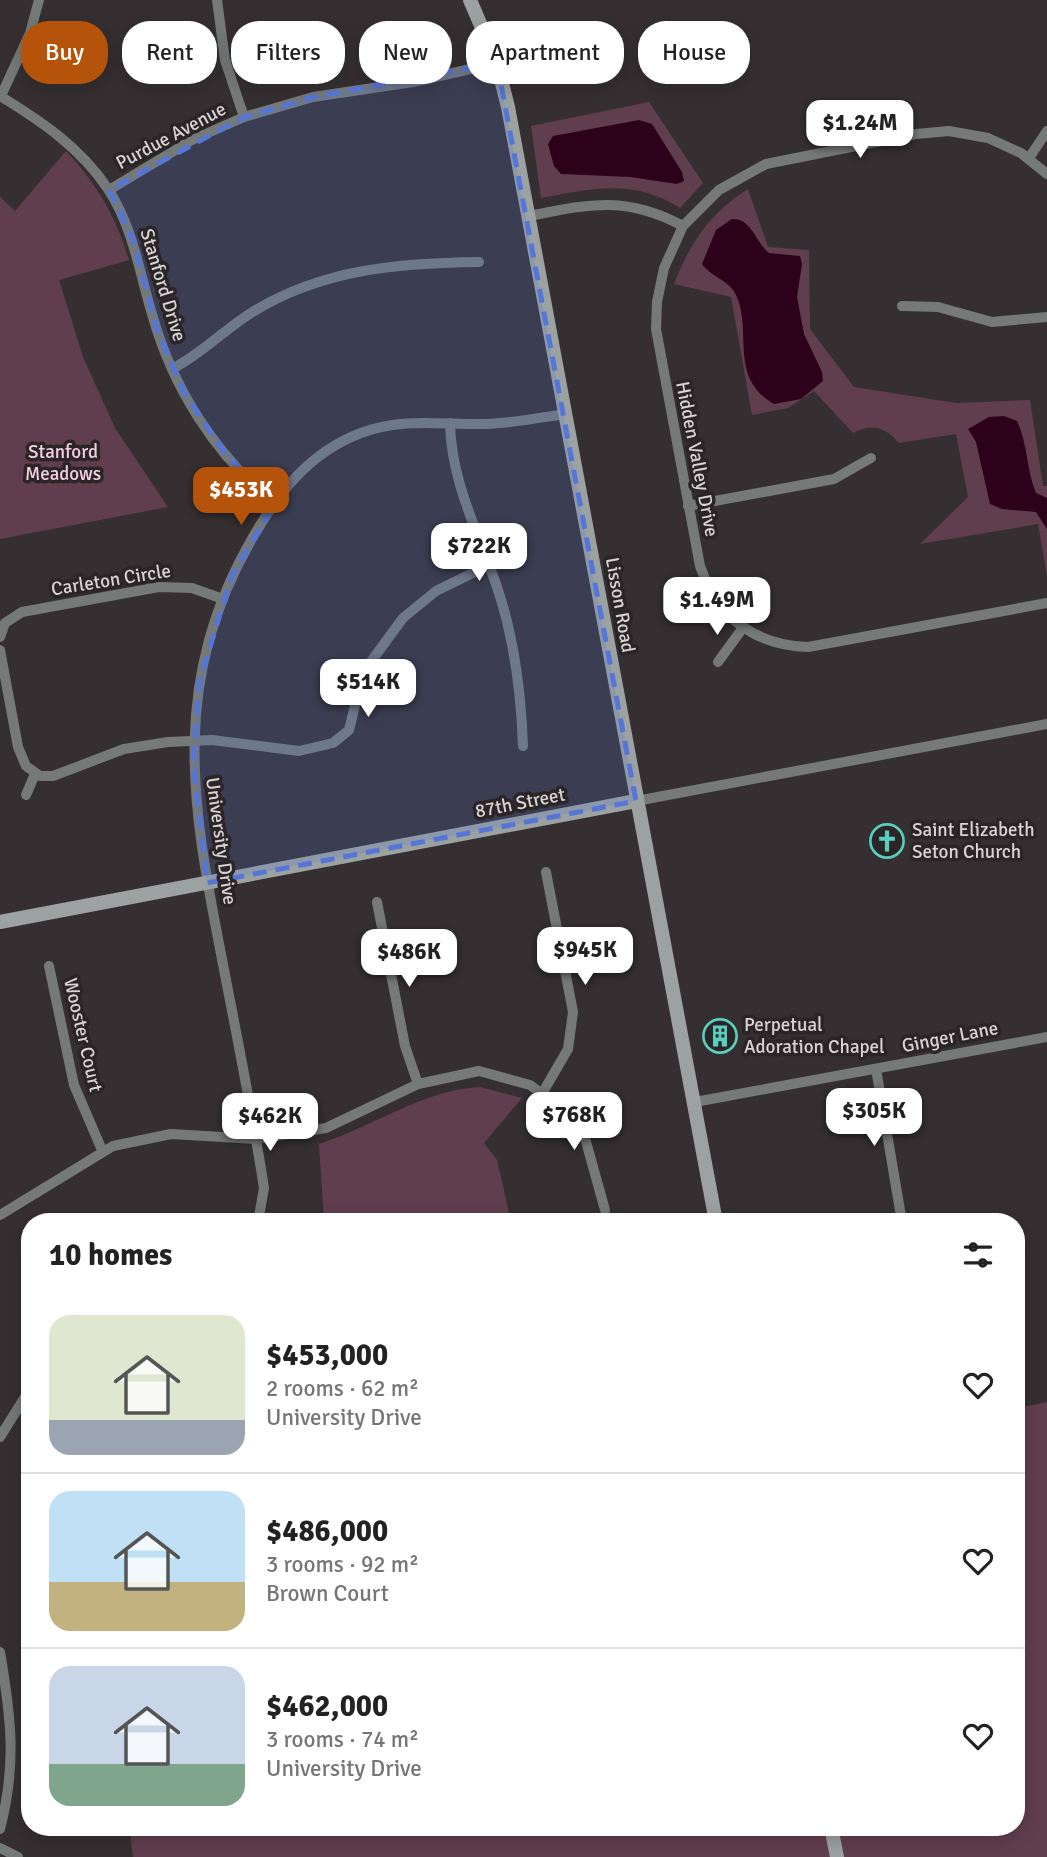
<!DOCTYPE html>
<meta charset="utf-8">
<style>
body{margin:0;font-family:Signika,sans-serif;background:#f6f6f6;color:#222;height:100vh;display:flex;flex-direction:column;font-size:26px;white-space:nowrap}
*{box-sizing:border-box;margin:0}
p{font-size:23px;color:#767676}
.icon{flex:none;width:38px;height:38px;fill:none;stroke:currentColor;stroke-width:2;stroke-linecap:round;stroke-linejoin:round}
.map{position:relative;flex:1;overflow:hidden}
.sheet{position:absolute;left:21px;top:1213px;width:1004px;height:623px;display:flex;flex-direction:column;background:#fff;border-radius:28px;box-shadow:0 4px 18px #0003}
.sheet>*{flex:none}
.banner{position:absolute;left:21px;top:21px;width:1006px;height:63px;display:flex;gap:14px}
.price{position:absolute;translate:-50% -60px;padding:0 16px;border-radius:14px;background:#fff;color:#222;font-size:23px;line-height:46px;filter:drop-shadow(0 2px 4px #0008)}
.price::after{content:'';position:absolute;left:50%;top:42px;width:21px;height:16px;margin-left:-10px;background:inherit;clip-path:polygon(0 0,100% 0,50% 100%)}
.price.selected{background:#b45309;color:#fff}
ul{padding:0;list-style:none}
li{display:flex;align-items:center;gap:21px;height:175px;padding:0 28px}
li+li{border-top:2px solid #e0e0e0}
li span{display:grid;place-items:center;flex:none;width:196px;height:140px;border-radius:21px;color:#555}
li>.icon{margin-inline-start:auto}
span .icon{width:84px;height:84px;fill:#fffc;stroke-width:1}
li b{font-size:30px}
h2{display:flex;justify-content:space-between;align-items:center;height:84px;padding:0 28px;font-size:30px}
.tag{padding:0 24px;border-radius:28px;background:#fff;box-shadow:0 4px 18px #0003;font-size:24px;line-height:63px}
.tag.selected{background:#b45309;color:#fff}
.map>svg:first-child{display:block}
.green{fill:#613e4e}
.water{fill:#2e011a}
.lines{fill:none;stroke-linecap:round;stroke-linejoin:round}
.street{stroke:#757978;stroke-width:10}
.secondary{stroke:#9ca2a1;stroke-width:14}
.marked{fill:#5576d7;fill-opacity:0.2;stroke:#5576d7;stroke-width:5;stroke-dasharray:14 9;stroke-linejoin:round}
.labels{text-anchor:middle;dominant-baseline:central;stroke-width:7;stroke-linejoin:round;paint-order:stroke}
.street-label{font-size:19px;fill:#d8d4d5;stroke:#2b2528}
.park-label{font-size:19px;fill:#f5d1e0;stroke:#2b2528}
.poi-label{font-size:19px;fill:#d8d4d5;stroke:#2b2528;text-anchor:start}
</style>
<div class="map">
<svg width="1047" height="1857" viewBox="0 0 1047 1857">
<rect width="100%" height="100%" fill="#352f31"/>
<g class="green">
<path d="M649,102l54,81 -23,25c-48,-30 -87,-19 -139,-10l-10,-72z"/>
<path d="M66,151c31,33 50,66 63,109l-70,20 24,77 32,71 53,79 -168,32v-342l15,14z"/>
<path d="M748,189l20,58 41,3 1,79 44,58 102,16 74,-3 13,86h4v90l-9,-52 -118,20 48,-47 -12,-63 -57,9c-14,-16 -27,-20 -46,-10l-39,-42 -26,17 -36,7 -21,-118 -57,-13c16,-41 36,-71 74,-95z"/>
<path d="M480,1087l42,11 -38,45 13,17 14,61h-187l-5,-77c54,-17 103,-54 161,-57z"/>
<polygon points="1047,1402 1047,1857 133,1857 129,1827 1017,1827 1017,1408"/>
</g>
<g class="water">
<polygon points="639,120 652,124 682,172 684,181 677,184 630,177 561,174 554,166 548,144 553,136"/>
<path d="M732,219c20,-1 23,23 37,34l31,3 2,8 -5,33 7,37 18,38 1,9 -22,18 -27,5c-47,-27 -20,-75 -39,-111 -7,-13 -25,-17 -33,-29l14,-34z"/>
<path d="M1004,416l13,5c11,23 9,48 19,72l11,5v31l-11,-17 -34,-3 -12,-5 -14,-62 -8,-13 21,-12z"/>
</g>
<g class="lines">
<g class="street">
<polyline points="217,0 225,60 244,117"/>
<path d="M0,96c41,25 81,52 108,93 25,38 31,82 44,125 20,72 63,142 123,189"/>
<polyline points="1,96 30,33 39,0"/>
<polyline points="1029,158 1047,131"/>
<path d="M1047,174l-26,-21 -33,-15 -39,-7 -33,3 -150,30 -47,26 -36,36 -19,42 -7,34 -1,27 44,237c18,51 54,79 108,81l239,-44"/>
<polyline points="109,190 192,140 244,117 313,97 413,82 497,63"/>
<path d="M529,216c60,-12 97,-21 154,10"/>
<polyline points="902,306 938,307 992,322 1047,317"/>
<path d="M172,369c29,-15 52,-39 79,-56 70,-44 148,-50 228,-51"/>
<path d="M450,423c1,58 28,109 47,164 17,50 24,105 26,159"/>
<polyline points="688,506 834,479 871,458"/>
<polyline points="0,637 5,623 22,612 159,587 192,588 223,599"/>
<polyline points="0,650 18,747 26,766 40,776 53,776 124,749 168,742 212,740 299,751 333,743 349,730 359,689 370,663 403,618 436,591 489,565"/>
<polyline points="718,662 742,629"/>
<polyline points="26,795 35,774"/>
<polyline points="636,801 1047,724"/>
<polyline points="377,902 405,1046 418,1084"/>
<polyline points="49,966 74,1085 102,1150"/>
<polyline points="876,1069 902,1222"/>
<polyline points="543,1092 568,1049 573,1012 546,872"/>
<polyline points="695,1102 1047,1037"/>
<polyline points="0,1215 113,1146 171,1134 256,1139 326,1128 418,1084 479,1071 530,1085 561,1108 585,1138 605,1210"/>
<path d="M258,1222l6,-34c-12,-78 -28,-156 -43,-234 -30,-153 -51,-274 32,-417 26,-45 57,-85 108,-104 42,-16 82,-8 125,-9 27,-1 53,-6 79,-10"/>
<polyline points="0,1437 30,1389"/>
<path d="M0,1652c11,64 17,112 0,177"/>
<polyline points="0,1848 18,1857"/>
</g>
<g class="secondary">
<polyline points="470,0 497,63 508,107 716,1222"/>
<polyline points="0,922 636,801"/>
<polyline points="831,1827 837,1857"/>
</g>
</g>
<path class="marked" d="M497,63l139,738 -429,82 -14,-119 6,-81 33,-108 43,-72 -48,-47 -43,-63 -27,-63 -24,-89 -24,-51 135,-73 69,-20z"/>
<defs>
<g id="church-ring" transform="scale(1.75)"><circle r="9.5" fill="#2b2528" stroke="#58cebf" stroke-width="1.5"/><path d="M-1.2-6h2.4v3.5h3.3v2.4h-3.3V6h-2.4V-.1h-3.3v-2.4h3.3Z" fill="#58cebf"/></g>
<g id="building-ring" transform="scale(1.75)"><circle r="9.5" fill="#2b2528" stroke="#58cebf" stroke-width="1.5"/><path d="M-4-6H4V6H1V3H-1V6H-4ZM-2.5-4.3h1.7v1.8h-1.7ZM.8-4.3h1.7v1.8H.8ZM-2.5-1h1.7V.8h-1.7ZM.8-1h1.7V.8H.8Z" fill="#58cebf"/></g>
</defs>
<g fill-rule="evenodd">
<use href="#church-ring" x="887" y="841"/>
<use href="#building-ring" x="720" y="1036"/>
</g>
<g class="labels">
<g class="street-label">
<text transform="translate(171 136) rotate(-28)">Purdue Avenue</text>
<text transform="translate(163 285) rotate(73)">Stanford Drive</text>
<text transform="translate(697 459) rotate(79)">Hidden Valley Drive</text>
<text transform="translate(111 580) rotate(-9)">Carleton Circle</text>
<text transform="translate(620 605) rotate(80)">Lisson Road</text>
<text transform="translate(520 803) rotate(-11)">87th Street</text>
<text transform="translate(221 841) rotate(82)">University Drive</text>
<text transform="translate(83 1035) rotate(77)">Wooster Court</text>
<text transform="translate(950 1037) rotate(-11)">Ginger Lane</text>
</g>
<g class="park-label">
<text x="63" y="452">Stanford<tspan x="63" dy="22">Meadows</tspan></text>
</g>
<g class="poi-label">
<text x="912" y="830">Saint Elizabeth<tspan x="912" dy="22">Seton Church</tspan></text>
<text x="744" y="1025">Perpetual<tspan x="744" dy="22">Adoration Chapel</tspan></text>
</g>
</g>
</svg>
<b class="price" style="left:860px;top:160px">$1.24M</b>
<b class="price selected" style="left:241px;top:527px">$453K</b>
<b class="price" style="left:479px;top:583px">$722K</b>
<b class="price" style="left:717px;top:637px">$1.49M</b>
<b class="price" style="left:368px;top:719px">$514K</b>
<b class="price" style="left:585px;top:987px">$945K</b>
<b class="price" style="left:409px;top:989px">$486K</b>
<b class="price" style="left:874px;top:1148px">$305K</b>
<b class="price" style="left:574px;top:1152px">$768K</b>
<b class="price" style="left:270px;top:1153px">$462K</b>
<div class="banner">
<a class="tag selected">Buy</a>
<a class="tag">Rent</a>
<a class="tag">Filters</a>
<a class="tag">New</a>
<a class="tag">Apartment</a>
<a class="tag">House</a>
</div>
<section class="sheet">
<h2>10 homes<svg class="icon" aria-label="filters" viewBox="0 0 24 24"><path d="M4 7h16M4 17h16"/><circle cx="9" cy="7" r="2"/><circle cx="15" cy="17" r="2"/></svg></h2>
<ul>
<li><span style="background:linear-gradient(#dfe7d0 75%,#9aa5b1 0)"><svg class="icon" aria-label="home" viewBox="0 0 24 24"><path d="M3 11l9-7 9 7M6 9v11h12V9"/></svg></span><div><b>$453,000</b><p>2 rooms · 62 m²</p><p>University Drive</p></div><svg class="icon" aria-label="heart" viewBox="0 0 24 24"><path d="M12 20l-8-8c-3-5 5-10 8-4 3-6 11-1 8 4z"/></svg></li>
<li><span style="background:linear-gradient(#bfe0f5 65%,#c2b280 0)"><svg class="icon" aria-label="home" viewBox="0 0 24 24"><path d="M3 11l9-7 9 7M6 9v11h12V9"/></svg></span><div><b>$486,000</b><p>3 rooms · 92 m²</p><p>Brown Court</p></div><svg class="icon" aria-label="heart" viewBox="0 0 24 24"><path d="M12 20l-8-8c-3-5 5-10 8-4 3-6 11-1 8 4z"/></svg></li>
<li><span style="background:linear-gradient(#c9d6e8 70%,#7fa58c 0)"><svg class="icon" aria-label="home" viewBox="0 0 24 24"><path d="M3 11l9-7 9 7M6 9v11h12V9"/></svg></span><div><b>$462,000</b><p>3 rooms · 74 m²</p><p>University Drive</p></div><svg class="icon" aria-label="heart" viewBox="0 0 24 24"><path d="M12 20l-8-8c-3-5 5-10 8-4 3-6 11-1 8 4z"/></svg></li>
</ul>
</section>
</div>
